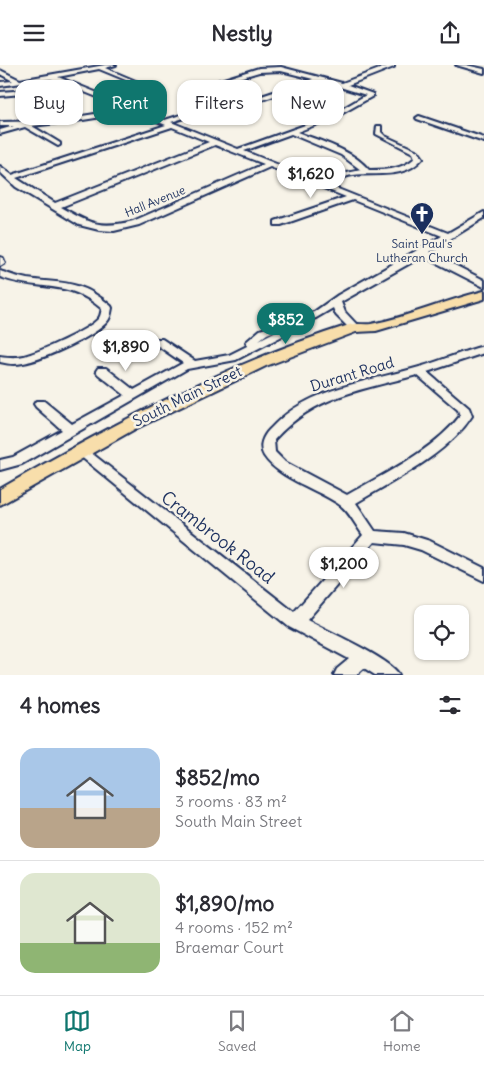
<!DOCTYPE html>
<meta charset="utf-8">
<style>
body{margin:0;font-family:Delius,sans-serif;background:#f2f2f3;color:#2b2b33;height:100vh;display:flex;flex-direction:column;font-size:19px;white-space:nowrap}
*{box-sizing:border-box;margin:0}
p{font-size:16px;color:#7c7c81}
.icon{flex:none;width:28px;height:28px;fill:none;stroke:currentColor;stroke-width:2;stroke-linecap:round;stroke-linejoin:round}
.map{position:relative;height:610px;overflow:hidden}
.sheet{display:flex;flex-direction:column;background:#fff;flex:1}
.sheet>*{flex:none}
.banner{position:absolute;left:15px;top:15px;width:455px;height:45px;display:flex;gap:10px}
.controls{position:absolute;left:414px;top:540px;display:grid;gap:10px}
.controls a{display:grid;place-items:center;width:55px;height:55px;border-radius:10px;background:#fff;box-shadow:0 1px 4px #0004;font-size:25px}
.price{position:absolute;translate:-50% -42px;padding:0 11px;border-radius:18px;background:#fff;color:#222;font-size:16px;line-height:32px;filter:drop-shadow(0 1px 2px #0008)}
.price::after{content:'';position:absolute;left:50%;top:30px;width:15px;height:11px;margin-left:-8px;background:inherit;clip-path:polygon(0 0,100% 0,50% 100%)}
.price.on{background:#0f766e;color:#fff}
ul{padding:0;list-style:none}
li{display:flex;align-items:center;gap:15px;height:125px;padding:0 20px}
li+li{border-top:1px solid #e1e1e2}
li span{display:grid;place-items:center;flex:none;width:140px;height:100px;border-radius:15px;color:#555}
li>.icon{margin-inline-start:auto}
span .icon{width:60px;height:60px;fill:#fffc;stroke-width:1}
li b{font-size:21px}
h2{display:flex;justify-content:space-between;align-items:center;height:60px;padding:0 20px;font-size:21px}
.pill{padding:0 18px;border-radius:15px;background:#fff;box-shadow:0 1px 4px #0004;font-size:18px;line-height:45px}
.pill.on{background:#0f766e;color:#fff}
header{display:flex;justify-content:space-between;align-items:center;height:65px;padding:0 20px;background:#fff;font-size:22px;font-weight:700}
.tab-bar{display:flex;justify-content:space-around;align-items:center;height:70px;border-top:1px solid #e1e1e2;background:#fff;font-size:14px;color:#7c7c81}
.tab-bar a{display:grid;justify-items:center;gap:2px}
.tab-bar .on{color:#0f766e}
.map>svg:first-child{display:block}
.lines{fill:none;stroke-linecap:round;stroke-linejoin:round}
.minor-casing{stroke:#1b2f5e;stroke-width:4}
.major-casing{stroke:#1b2f5e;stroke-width:4}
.minor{fill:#f7f3e8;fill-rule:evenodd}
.major{fill:#f8deab;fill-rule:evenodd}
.labels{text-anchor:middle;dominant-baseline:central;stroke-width:5;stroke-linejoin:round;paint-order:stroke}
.far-street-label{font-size:12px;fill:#1b2f5e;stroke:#f7f3e8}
.far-poi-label{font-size:12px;fill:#1b2f5e;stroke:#f7f3e8}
.street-label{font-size:15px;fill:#1b2f5e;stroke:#f7f3e8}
.near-street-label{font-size:18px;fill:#1b2f5e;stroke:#f7f3e8}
</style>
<header><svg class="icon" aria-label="menu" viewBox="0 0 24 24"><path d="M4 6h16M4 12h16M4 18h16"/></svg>Nestly<svg class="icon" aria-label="share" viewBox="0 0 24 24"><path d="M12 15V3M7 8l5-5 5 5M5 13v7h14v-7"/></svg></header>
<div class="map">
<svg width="484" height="610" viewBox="0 0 484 610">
<rect width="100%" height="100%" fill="#f7f3e8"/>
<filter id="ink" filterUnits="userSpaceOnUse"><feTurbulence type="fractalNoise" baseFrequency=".02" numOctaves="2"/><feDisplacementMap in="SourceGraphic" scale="10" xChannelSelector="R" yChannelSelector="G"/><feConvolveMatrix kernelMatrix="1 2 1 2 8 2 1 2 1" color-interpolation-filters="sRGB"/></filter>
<g filter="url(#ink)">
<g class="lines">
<g class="minor-casing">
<g id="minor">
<path d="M105,0h11l-11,3 33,14 -5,1 -34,-14 -41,8 107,43 44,-14 -4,-4v-12l3,-6 51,-16 22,-1 61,16 48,-18h4v2l-46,18 25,9v2l-39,22 -37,14c25,10 54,17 72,38 18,0 32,0 46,-12l-2,-5 -37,-19 1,-8h4v6l4,4 33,15 5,7c-19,22 -45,14 -70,17 -9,1 -17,6 -25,10l120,48 36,-21v6l-55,34 55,28v7l-61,-31 -82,46 4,10 15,16 -1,2h-8l-15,-15 -3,-7 -17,10 -20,7 -4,6 -56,29 -49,9 -165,95 -22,6v-10l13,-3 49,-27 -26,-23 -2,-3 2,-3h8l28,23 53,-29 -27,-21 -2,-3 2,-3h8l28,22 49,-27 -29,-20 -1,-2 1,-2h8l33,22 34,-6 18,-9 -1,-4 14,-12 54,-18 24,-17 104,-59 -89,-36 -72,25h-6v-4l71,-24 -76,-30 -131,58 -25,6 -15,-1 -20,-5 -63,-38 -16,-15v-6l12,9 154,-50 -33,-13 -50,8 -51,6 28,17v2l-2,1 -33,-19 -25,7v-4l14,-4h-14v-4l50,-1 77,-12 -50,-20 -77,7v-4l71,-5 -20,-8 -51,7v-4l13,-1 -13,-7v-4l20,10zM281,6l32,8 -79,26h-19l-4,-3 1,-16 47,-14zM320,16l46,14 -36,21 -92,33 -67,-27 42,-13 24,-1zM172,62l37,15 -154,61 -39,-25zM291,69l50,21 20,15 -19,4 -21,8 -77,-31zM215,80l49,19 -131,57c-33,8 -43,3 -72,-14zM280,264l-21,11 8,-6z"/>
<polygon points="456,0 466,0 484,4 484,8"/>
<polygon points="419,51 484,73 484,77 417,54 416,53"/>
<polygon points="0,192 3,193 5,198 0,201"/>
<path d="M0,206c9,3 17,6 27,8 36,5 53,0 84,27l1,2c-1,4 -1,8 -3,11 -9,16 -67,41 -86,44 -8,2 -15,1 -23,-1v-6c8,1 15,2 24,0 13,-3 71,-28 76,-40 1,-2 1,-5 2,-7 -35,-31 -63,-17 -102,-32z"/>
<path d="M484,281v7l-57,19 42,36 3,8c-24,38 -78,64 -116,87l19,28 29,2 26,8 54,27v13l-63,-31 -17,-5 -30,-3 -67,78c18,10 85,39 92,55h-24l-11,-7 -8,7h-22l3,-6 12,-10 -60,-32 -215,-176 1,-3h10l209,164 69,-77c-7,-9 -14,-24 -23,-30 -22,-16 -61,-26 -76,-49 -6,-10 -1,-20 6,-27 39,-43 100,-47 153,-63 20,-6 40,-15 61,-20zM417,310l41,35 2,6c-26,34 -76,58 -113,79l-62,-33 -10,-10 -1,-12c40,-45 88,-50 143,-65z"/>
</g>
</g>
<g class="major-casing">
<path id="major" d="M484,226v8l-108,32 -20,1 -90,34 -131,63 -135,76v-16c111,-64 226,-125 349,-164 7,-2 15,0 22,-1 38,-7 75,-24 113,-33z"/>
</g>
<use href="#minor" class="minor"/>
<use href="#major" class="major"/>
</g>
</g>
<defs>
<g id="church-pin" transform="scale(1.25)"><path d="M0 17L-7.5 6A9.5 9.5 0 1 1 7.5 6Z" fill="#1b2f5e" stroke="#f7f3e8"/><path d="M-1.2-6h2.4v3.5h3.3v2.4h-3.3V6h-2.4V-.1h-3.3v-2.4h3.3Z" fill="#fff"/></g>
</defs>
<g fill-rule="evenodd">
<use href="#church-pin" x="422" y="149"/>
</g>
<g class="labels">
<g class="far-street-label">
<text transform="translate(155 136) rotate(-22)">Hall Avenue</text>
</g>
<g class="far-poi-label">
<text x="422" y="178">Saint Paul's<tspan x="422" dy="14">Lutheran Church</tspan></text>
</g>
<g class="street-label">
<text transform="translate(352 309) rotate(-17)">Durant Road</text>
<text transform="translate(187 331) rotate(-26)">South Main Street</text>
</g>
<g class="near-street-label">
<text transform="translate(218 472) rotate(38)">Crambrook Road</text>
</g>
</g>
</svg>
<div class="controls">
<a><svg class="icon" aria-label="locate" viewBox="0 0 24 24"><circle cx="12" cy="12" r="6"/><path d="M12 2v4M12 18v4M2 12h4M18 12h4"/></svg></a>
</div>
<b class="price" style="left:311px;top:134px">$1,620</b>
<b class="price on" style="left:286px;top:280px">$852</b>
<b class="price" style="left:126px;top:307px">$1,890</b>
<b class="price" style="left:344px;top:524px">$1,200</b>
<div class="banner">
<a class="pill">Buy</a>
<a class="pill on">Rent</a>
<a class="pill">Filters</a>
<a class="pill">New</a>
</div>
</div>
<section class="sheet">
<h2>4 homes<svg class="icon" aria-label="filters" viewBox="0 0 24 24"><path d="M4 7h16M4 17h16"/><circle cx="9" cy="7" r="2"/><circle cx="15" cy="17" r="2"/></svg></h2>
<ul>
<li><span style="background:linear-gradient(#a9c7e8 60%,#b9a48a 0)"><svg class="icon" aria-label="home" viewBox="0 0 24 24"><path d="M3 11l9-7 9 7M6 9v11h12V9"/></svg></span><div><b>$852/mo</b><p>3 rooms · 83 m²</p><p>South Main Street</p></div></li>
<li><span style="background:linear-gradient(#dfe7d0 70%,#8fb573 0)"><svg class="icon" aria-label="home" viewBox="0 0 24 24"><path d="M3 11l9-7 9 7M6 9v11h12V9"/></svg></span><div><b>$1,890/mo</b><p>4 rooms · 152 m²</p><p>Braemar Court</p></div></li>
</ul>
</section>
<nav class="tab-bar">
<a class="on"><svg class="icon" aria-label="map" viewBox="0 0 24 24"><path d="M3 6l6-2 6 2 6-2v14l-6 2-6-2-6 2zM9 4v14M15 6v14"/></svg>Map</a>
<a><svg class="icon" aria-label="saved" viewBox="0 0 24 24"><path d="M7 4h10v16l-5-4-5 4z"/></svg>Saved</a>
<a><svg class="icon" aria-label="home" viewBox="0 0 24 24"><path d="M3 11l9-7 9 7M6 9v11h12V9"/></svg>Home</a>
</nav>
